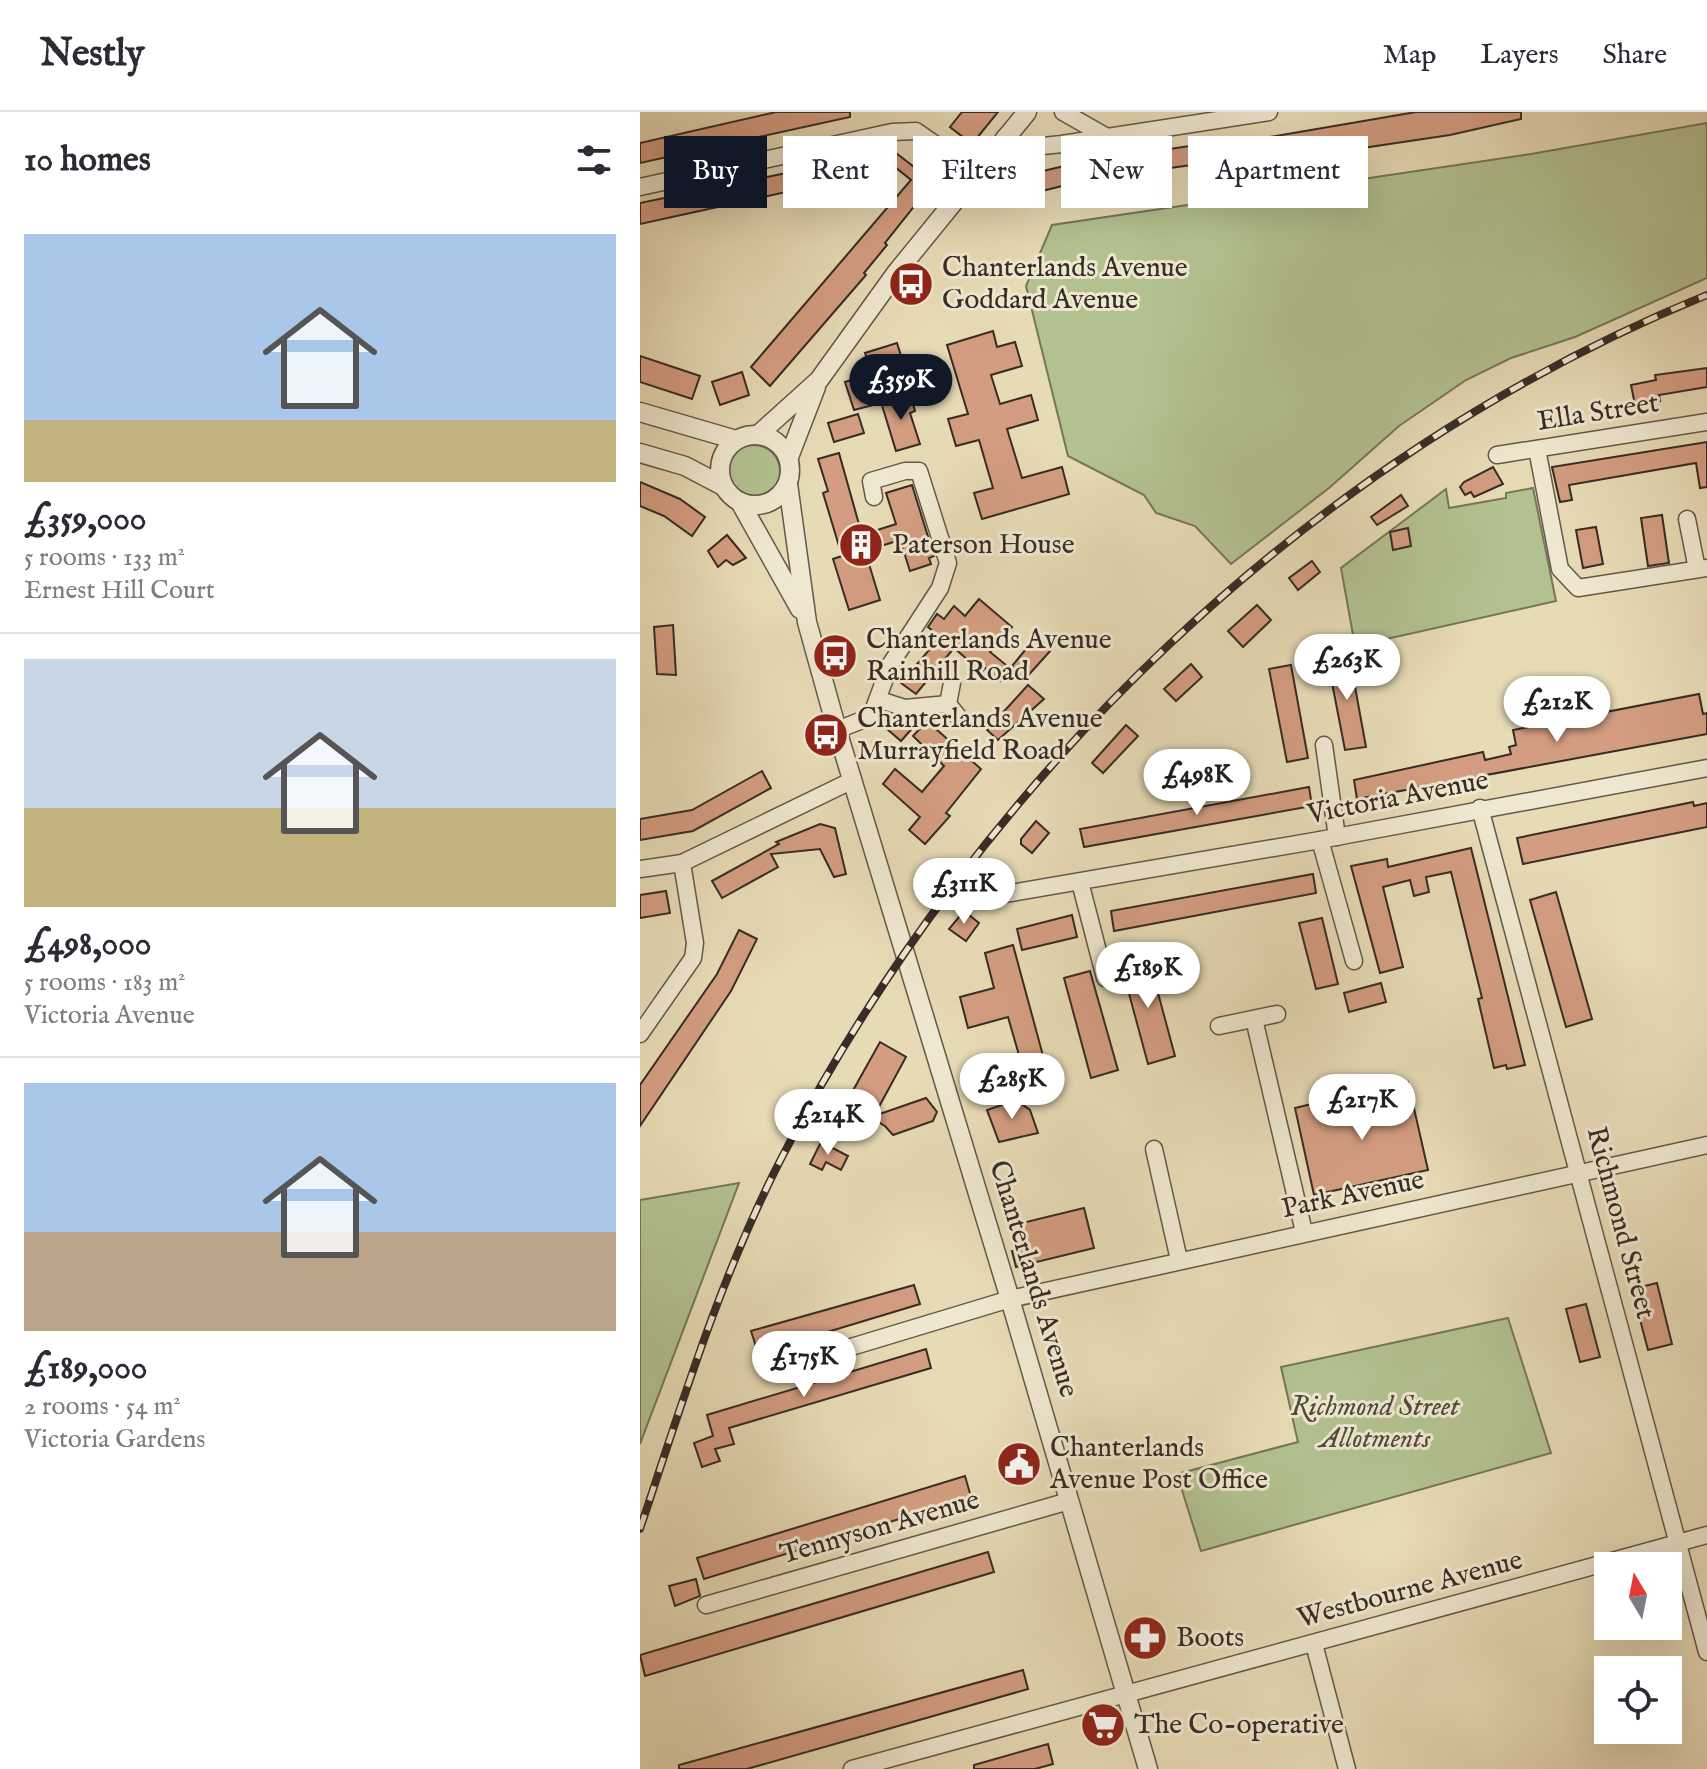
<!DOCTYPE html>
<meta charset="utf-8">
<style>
body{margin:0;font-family:"IM FELL English",serif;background:#f2f2f3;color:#2b2b33;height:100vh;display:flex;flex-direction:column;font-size:30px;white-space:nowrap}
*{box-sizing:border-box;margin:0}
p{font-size:26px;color:#7c7c81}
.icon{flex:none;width:44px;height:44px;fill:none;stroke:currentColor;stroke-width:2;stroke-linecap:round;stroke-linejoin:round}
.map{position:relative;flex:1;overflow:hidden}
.panel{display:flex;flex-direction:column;background:#fff;width:640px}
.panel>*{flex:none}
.hud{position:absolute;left:24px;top:24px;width:760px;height:72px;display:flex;gap:16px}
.needle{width:52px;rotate:350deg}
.buttons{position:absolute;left:954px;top:1440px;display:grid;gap:16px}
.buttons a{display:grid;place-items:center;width:88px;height:88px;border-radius:0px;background:#fff;box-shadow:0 8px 32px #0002;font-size:40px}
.price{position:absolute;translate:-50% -68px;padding:0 18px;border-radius:28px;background:#fff;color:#222;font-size:26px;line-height:52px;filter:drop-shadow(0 2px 4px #0008)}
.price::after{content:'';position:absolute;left:50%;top:48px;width:24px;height:18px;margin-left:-12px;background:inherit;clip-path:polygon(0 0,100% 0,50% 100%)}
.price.on{background:#111827;color:#fff}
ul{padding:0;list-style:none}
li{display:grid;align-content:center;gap:16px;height:424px;padding:0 24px}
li+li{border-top:2px solid #e1e1e2}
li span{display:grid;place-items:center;height:248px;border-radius:0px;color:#555}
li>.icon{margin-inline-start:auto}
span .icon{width:144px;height:144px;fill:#fffc;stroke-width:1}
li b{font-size:34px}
h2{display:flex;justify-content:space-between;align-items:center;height:96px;padding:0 24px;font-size:34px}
.tag{padding:0 28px;border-radius:0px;background:#fff;box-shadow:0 8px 32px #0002;font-size:28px;line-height:72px}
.tag.on{background:#111827;color:#fff}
header{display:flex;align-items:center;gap:48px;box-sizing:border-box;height:112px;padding:0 40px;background:#fff;border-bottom:2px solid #e1e1e2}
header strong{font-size:38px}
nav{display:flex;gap:44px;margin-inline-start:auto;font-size:28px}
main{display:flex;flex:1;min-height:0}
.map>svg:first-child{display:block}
.green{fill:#b3c190;stroke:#75765a;stroke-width:2}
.building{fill:#d49d81;stroke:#372c25;stroke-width:2}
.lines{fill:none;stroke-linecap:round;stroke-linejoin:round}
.minor-casing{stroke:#635849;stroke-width:19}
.tertiary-casing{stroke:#635849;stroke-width:21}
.minor{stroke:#efe8d0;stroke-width:16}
.tertiary{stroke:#efe8d0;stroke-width:18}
.rail-casing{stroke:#372c25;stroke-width:8}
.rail{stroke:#efe8d0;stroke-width:5;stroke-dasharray:15;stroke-linecap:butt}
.labels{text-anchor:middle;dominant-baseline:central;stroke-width:6;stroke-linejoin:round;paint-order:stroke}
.poi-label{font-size:28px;fill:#372c25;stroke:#efe8d0;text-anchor:start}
.street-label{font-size:28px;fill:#372c25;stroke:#efe8d0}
.park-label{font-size:28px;font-style:italic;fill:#504a3a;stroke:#efe8d0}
</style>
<header>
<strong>Nestly</strong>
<nav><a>Map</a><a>Layers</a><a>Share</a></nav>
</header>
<main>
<section class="panel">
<h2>10 homes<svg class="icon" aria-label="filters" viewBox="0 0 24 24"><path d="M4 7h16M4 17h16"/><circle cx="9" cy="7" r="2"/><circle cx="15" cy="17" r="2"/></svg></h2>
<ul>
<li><span style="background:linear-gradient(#a9c7e8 75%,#c2b280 0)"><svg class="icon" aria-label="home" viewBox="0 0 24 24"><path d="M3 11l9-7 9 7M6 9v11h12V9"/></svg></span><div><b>£359,000</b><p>5 rooms · 133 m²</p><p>Ernest Hill Court</p></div></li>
<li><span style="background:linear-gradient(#c9d6e8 60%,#c2b280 0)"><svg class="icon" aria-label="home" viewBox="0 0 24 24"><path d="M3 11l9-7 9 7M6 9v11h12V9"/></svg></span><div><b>£498,000</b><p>5 rooms · 183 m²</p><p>Victoria Avenue</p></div></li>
<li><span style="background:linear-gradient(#a9c7e8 60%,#b9a48a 0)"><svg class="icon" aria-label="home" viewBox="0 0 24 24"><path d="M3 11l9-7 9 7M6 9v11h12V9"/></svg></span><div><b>£189,000</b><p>2 rooms · 54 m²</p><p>Victoria Gardens</p></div></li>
</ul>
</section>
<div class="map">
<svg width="1067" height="1657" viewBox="0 0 1067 1657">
<rect width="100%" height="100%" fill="#e7dbb6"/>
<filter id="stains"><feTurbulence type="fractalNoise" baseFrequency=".0025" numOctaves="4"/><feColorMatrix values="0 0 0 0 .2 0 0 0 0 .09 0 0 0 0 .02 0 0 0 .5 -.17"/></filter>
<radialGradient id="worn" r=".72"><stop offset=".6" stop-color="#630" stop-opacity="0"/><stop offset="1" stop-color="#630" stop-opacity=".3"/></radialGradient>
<g class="green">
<polygon points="1067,11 1067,166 935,225 871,246 826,268 759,314 689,376 591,452 555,414 516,401 504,383 428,344 386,174 412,113 891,42"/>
<circle cx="114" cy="359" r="26"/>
<polygon points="893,376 916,489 715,534 701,456 806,377 809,396 866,386 866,381"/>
<polygon points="99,1071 0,1332 0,1088"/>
<polygon points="868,1206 911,1341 561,1439 537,1362 658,1330 641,1255"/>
</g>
<g class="building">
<polygon points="136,0 210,0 210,5 0,51 0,31"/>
<polygon points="322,0 358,0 332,32 310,15"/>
<polygon points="776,0 881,0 881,7 810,23 655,46 654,39 450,67 386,83 382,64 441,50 611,25 612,28"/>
<polygon points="256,41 278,58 287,46 303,58 245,131 247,133 224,161 226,163 130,274 111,255 271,68 249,50"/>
<polygon points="166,57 169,75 0,112 0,91"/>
<polygon points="353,219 357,235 375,230 382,254 351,263 360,292 391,283 398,308 367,317 382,366 422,355 429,382 342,407 334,381 353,376 339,328 316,334 308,307 328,302 307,233"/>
<polygon points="257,231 263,250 232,261 225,241"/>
<polygon points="0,244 60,264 52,287 0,270"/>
<polygon points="1067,256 1067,275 1019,283 1020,289 995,293 991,273 1016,268 1015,263"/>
<polygon points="102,260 109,283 80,293 72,270"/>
<polygon points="224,264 233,293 214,298 205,270"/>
<polygon points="270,282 275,299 270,301 280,332 256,339 241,290"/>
<polygon points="218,302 224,321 194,330 188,311"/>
<polygon points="1067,330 1067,375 1060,376 1056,351 929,373 932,388 920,390 912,355"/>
<polygon points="199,341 222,423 256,412 246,381 272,373 294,444 289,446 291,452 270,459 260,428 225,439 240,488 209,498 193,447 202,444 183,381 188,379 178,347"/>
<polygon points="853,355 863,372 834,385 831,380 825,383 820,375 824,370"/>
<polygon points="0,370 40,387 65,405 52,424 24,404 0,394"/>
<polygon points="761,383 768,394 737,413 731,405"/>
<polygon points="1022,403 1029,451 1008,454 1001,406"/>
<polygon points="956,415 963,452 943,456 936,418"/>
<polygon points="768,416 771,434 753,438 750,420"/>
<polygon points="87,423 106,446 93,453 86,448 78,455 68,439"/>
<polygon points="672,449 680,460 658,478 649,466"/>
<polygon points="339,487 372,515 350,540 371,557 360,569 345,556 342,560 314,536 276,582 261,571 300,525 288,515 297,502 304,507 314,494 325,504"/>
<polygon points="617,493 631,508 603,535 588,519"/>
<polygon points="33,513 36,563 17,562 14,515"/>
<polygon points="396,525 411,538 385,567 372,554"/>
<polygon points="709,542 726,635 705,638 687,545"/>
<polygon points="551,552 562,565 536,589 524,577"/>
<polygon points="651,553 668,646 647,650 629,557"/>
<polygon points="388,573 404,587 358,628 347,618"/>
<polygon points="1059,582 1063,602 1067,601 1067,622 717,687 714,668 843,640 845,648 871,642 869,635 876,633 873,618"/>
<polygon points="259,606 270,607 276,612 261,629 248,618"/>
<polygon points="287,609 341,657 306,701 310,704 285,732 269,718 280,705 243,672 255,657 282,680 304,654 273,624"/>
<polygon points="486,613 498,624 463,661 452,651"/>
<polygon points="122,659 131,676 53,719 0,728 0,707 52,698"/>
<polygon points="669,675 672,694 444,735 440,717"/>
<polygon points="1053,690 1054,694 1067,691 1067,715 883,752 877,726"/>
<polygon points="396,709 409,721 392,741 381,732 381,727"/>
<polygon points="180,712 195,716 206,762 194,765 180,737 131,742 138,755 82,786 72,769 139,732 136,730"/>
<polygon points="831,736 885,953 867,957 866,953 854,956 838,887 842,886 811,760 786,765 789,780 774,784 770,768 743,775 763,855 740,861 711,754 747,747 748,755"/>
<polygon points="673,762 676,781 474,819 471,799"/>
<polygon points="26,779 30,801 0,806 0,783"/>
<polygon points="916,780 952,907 926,915 890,788"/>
<polygon points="324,799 339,811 326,829 309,817"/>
<polygon points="432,803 437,825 382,838 377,817"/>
<polygon points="682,806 698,872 676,877 659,811"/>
<polygon points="99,818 117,827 91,879 0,1014 0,973 77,862"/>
<polygon points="373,833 405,951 383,957 368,905 328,916 320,885 354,876 345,841"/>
<polygon points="508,844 535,944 508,952 481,852"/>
<polygon points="450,859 478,958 451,966 424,866"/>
<polygon points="741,871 746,890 709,900 704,881"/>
<polygon points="240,930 266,945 234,1004 286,986 297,1000 293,1009 253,1023 245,1014 206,991"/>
<polygon points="768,970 788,1058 674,1083 655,996 692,987 698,1013 736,1005 730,978"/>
<polygon points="376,988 390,998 398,1021 359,1030 347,998"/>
<polygon points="181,1030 208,1044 201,1058 186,1050 182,1058 170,1052"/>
<polygon points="444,1096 454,1136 376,1155 372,1139 380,1138 374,1113"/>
<polygon points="1017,1171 1032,1232 1008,1238 992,1177"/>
<polygon points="274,1173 280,1192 118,1241 111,1219"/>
<polygon points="946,1192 960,1245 940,1250 926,1197"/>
<polygon points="286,1237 291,1256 89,1316 94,1332 75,1337 80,1349 62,1355 54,1331 73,1324 67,1303"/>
<polygon points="325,1364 331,1385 64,1467 57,1446"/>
<polygon points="348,1440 354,1460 5,1564 0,1543"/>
<polygon points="56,1467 60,1484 35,1494 29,1474"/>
<polygon points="383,1558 388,1577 107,1657 39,1657 39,1653 79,1642"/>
<polygon points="408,1632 413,1652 395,1657 334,1657 334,1653"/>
</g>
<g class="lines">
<g class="minor-casing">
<g id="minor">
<polyline points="423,0 467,25"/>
<polyline points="365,25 383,36 422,32 629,0"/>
<polyline points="0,75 252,20 276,19 337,61"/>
<polyline points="897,337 920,457 938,476 1067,456"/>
<polyline points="857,343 1067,310"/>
<polyline points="1047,407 1057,457"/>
<polyline points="312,571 308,592 320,607"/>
<polyline points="240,588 265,596 308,592"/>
<polyline points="197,618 225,607 233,599 250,553 300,476 308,451 279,359 265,359 231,369 234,385"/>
<polyline points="684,633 697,725"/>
<polyline points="840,696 1067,1540"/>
<polyline points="680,728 714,849"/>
<polyline points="0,757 42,751 213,668"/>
<polyline points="440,770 465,866"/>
<polyline points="365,782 680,728 1067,656"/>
<polyline points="614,907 664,1120"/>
<polyline points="579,914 637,902"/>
<polyline points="0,922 53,846 55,831 42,751"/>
<polyline points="514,1037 539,1148"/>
<polyline points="145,1255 370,1187 1067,1033"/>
<polyline points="66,1493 429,1389"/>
<polyline points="674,1532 707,1657"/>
<polyline points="212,1657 1067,1423"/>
</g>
</g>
<g class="tertiary-casing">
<g id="tertiary">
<polyline points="0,300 96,328"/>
<polyline points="118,323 179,268 256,161 387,0"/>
<circle cx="115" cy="358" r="35"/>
<polyline points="0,341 45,354 83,374"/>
<polyline points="149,345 176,275"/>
<polyline points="148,372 167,510 197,618 370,1187 508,1657"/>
<polyline points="100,390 160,497"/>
</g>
</g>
<use href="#minor" class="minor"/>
<use href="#tertiary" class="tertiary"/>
<g class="rail-casing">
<path id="rail" d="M0,1417c42,-126 81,-254 142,-372 196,-378 528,-701 925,-862"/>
</g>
<use href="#rail" class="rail"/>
</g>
<defs>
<g id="bus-disc" transform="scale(2.3)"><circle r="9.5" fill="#8f2418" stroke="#efe8d0"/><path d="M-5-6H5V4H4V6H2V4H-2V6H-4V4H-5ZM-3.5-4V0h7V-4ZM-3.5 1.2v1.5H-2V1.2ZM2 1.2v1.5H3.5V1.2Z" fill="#fff"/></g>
<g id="building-disc" transform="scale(2.3)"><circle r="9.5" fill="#8f2418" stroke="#efe8d0"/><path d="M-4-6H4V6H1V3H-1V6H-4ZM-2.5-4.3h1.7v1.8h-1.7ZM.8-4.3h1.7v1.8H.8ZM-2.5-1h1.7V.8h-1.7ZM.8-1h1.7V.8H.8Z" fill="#fff"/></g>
<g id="civic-disc" transform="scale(2.3)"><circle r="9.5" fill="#8f2418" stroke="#efe8d0"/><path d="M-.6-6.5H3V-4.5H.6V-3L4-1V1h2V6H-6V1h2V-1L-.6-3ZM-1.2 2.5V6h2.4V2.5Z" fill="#fff"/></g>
<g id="pharmacy-disc" transform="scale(2.3)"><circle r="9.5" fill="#8f2418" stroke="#efe8d0"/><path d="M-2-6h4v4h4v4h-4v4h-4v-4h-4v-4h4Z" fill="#fff"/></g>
<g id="supermarket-disc" transform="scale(2.3)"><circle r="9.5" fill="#8f2418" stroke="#efe8d0"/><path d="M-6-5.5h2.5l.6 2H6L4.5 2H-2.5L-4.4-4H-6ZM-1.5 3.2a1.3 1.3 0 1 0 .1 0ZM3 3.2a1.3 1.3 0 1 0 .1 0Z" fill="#fff"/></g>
</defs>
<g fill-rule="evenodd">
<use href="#bus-disc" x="271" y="172"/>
<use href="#building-disc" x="221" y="433"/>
<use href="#bus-disc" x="195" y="544"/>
<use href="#bus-disc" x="186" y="623"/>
<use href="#civic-disc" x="379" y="1352"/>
<use href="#pharmacy-disc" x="505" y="1526"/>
<use href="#supermarket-disc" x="463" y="1613"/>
</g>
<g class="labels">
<g class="poi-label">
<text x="302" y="156">Chanterlands Avenue<tspan x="302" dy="32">Goddard Avenue</tspan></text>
<text x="252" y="433">Paterson House</text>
<text x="226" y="528">Chanterlands Avenue<tspan x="226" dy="32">Rainhill Road</tspan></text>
<text x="217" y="607">Chanterlands Avenue<tspan x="217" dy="32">Murrayfield Road</tspan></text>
<text x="410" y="1336">Chanterlands<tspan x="410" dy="32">Avenue Post Office</tspan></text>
<text x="536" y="1526">Boots</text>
<text x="494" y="1613">The Co-operative</text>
</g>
<g class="street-label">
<text transform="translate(958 301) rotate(-9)">Ella Street</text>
<text transform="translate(758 686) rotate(-11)">Victoria Avenue</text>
<text transform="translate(713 1083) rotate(-12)">Park Avenue</text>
<text transform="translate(980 1111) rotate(75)">Richmond Street</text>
<text transform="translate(393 1167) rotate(73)">Chanterlands Avenue</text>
<text transform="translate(240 1416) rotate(-16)">Tennyson Avenue</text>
<text transform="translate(770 1478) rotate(-15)">Westbourne Avenue</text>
</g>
<g class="park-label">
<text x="735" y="1295">Richmond Street<tspan x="735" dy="32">Allotments</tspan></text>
</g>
</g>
<rect width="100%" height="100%" filter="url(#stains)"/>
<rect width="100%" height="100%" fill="url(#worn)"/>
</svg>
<div class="buttons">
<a><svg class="needle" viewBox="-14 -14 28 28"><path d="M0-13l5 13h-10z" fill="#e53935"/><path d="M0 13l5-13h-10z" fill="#7c7c81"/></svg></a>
<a><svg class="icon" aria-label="locate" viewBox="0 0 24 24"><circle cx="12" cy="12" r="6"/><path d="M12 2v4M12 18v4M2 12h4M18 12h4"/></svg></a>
</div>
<b class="price on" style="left:261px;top:310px">£359K</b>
<b class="price" style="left:707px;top:590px">£263K</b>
<b class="price" style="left:917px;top:632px">£212K</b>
<b class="price" style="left:557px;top:705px">£498K</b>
<b class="price" style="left:324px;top:814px">£311K</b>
<b class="price" style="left:508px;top:898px">£189K</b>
<b class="price" style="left:372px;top:1009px">£285K</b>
<b class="price" style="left:722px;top:1030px">£217K</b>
<b class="price" style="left:188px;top:1045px">£214K</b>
<b class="price" style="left:164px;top:1287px">£175K</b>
<div class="hud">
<a class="tag on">Buy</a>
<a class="tag">Rent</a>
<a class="tag">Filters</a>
<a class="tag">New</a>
<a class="tag">Apartment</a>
</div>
</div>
</main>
